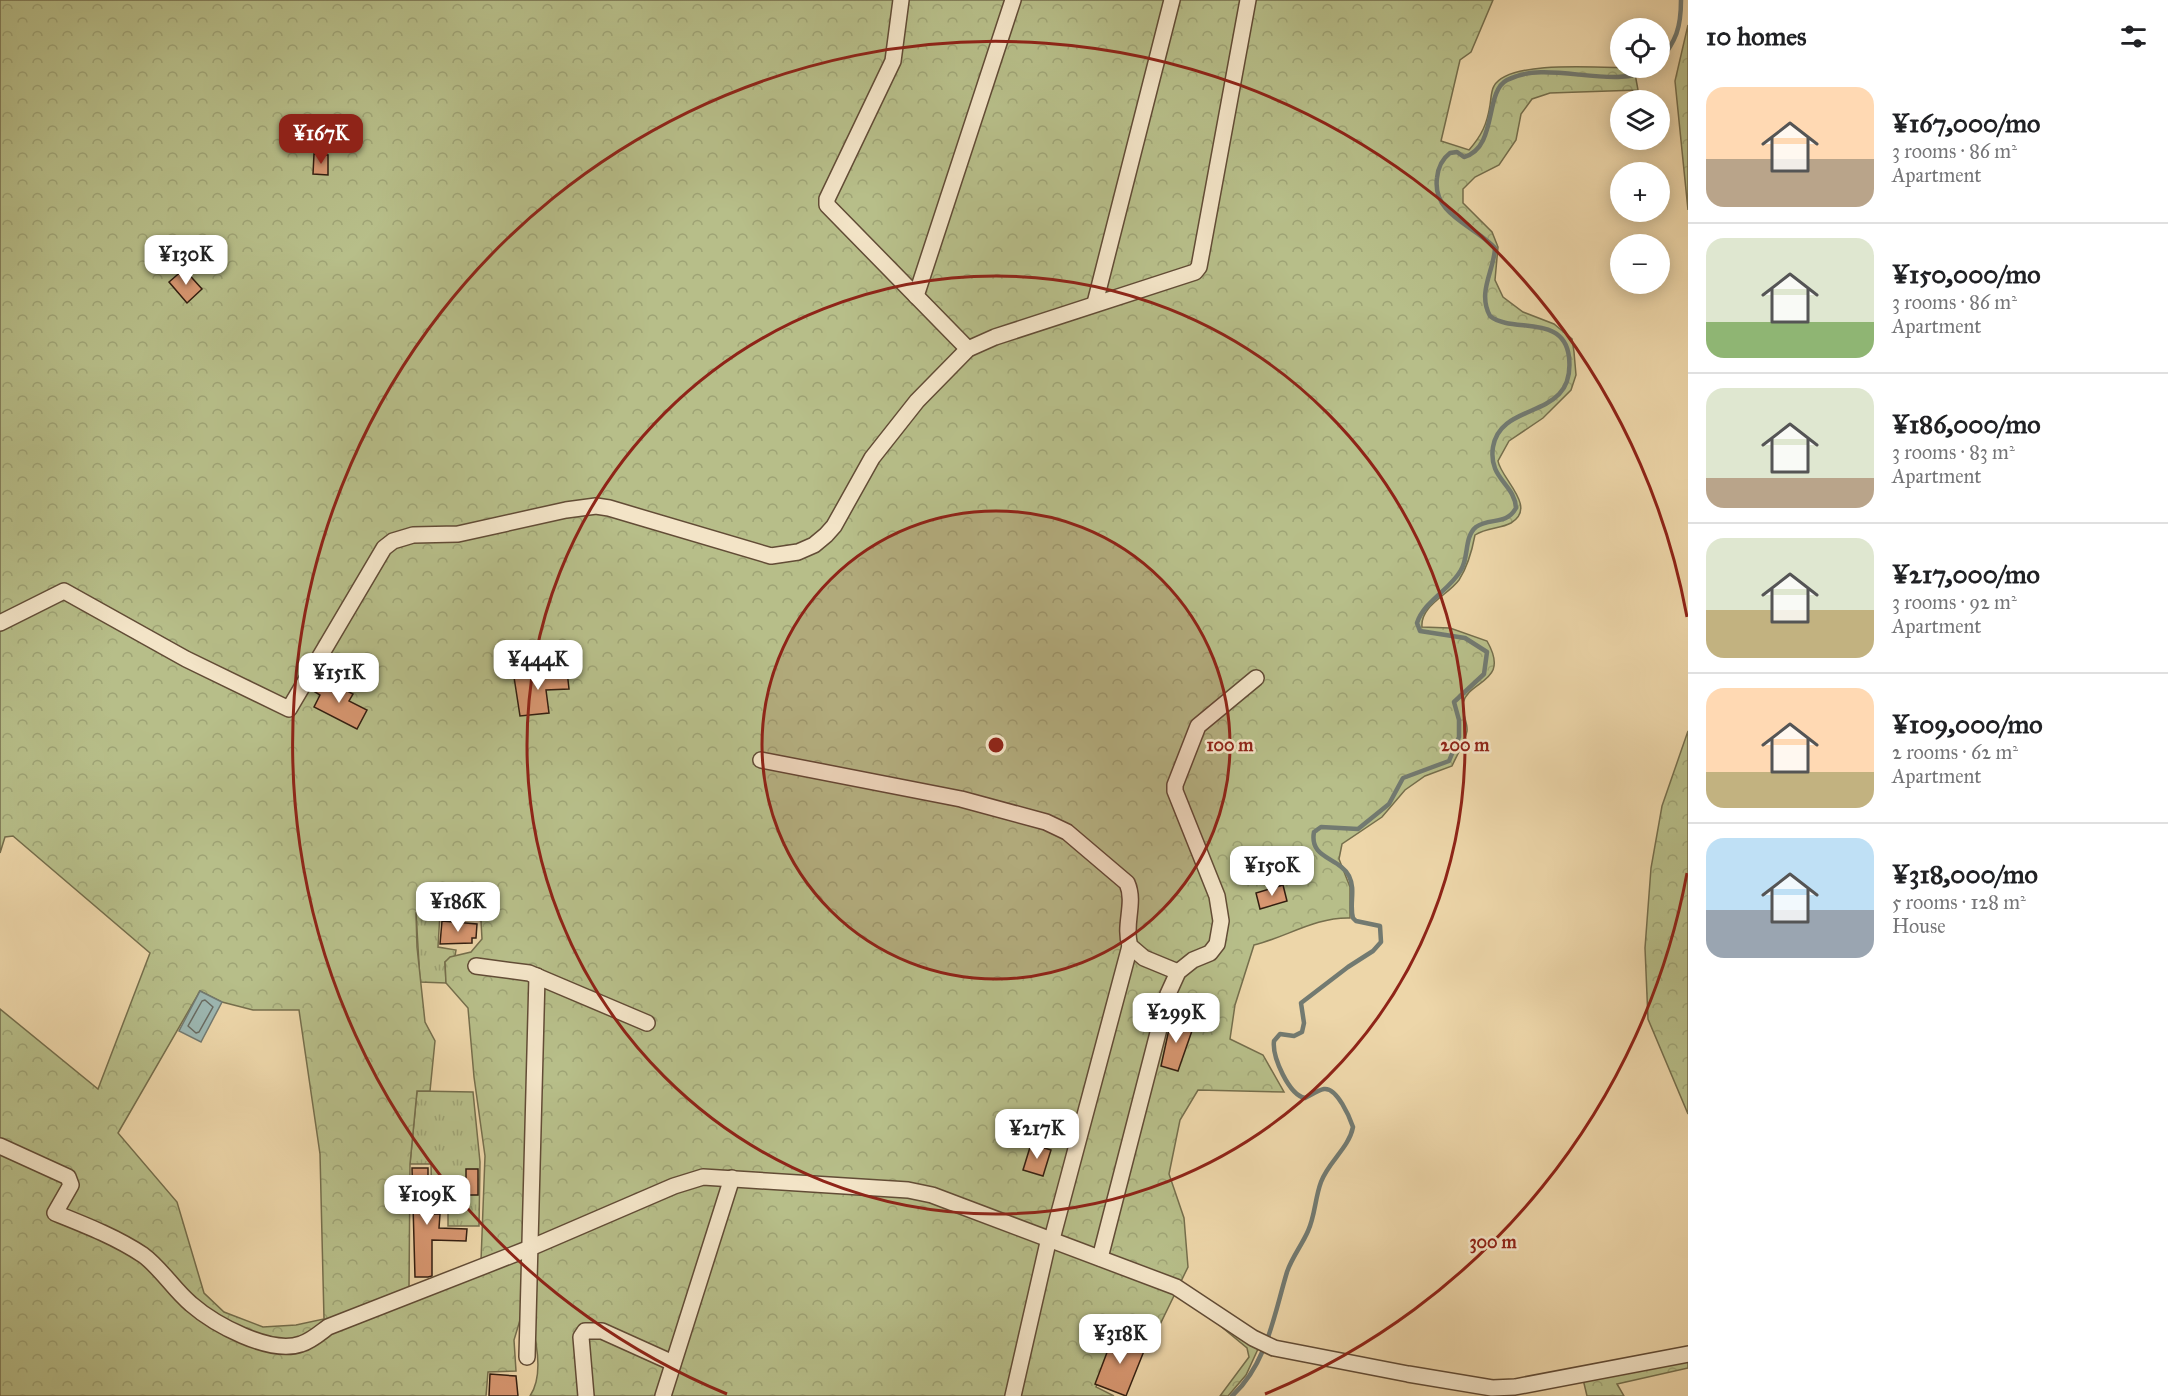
<!DOCTYPE html>
<meta charset="utf-8">
<style>
body{margin:0;font-family:"IM FELL Great Primer",serif;background:#f2f2f2;color:#202124;height:100vh;display:flex;flex-direction:column;font-size:22px;white-space:nowrap}
*{box-sizing:border-box;margin:0}
p{font-size:20px;color:#757577}
.icon{flex:none;width:33px;height:33px;fill:none;stroke:currentColor;stroke-width:2;stroke-linecap:round;stroke-linejoin:round}
.map{position:relative;flex:1;overflow:hidden}
.panel{display:flex;flex-direction:column;background:#fff;width:480px}
.panel>*{flex:none}
.fabs{position:absolute;left:1610px;top:18px;display:grid;gap:12px}
.fabs a{display:grid;place-items:center;width:60px;height:60px;border-radius:50%;background:#fff;box-shadow:0 3px 15px #0003;font-size:30px}
.price{position:absolute;translate:-50% -51px;padding:0 14px;border-radius:12px;background:#fff;color:#222;font-size:20px;line-height:39px;filter:drop-shadow(0 2px 3px #0008)}
.price::after{content:'';position:absolute;left:50%;top:36px;width:18px;height:14px;margin-left:-9px;background:inherit;clip-path:polygon(0 0,100% 0,50% 100%)}
.price.on{background:#8f2418;color:#fff}
ul{padding:0;list-style:none}
li{display:flex;align-items:center;gap:18px;height:150px;padding:0 18px}
li+li{border-top:2px solid #e0e0e0}
li span{display:grid;place-items:center;flex:none;width:168px;height:120px;border-radius:18px;color:#555}
li>.icon{margin-inline-start:auto}
span .icon{width:72px;height:72px;fill:#fffc;stroke-width:1}
li b{font-size:26px}
h2{display:flex;justify-content:space-between;align-items:center;height:72px;padding:0 18px;font-size:26px}
main{display:flex;flex:1;min-height:0}
.map>svg:first-child{display:block}
.grass{fill:url(#grass-tufts);stroke:#756e4c;stroke-width:1.5}
.forest{fill:url(#forest-crowns);stroke:#756e4c;stroke-width:1.5;fill-rule:evenodd}
.water{fill:#9cb7b2;stroke:#727a71;stroke-width:1.5}
.lines{fill:none;stroke-linecap:round;stroke-linejoin:round}
.shore{stroke:#686a61;stroke-width:1.5}
.stream{stroke:#727a71;stroke-width:4.5}
.building{fill:#d79670;stroke:#331e10;stroke-width:1.5}
.minor-casing{stroke:#624c36;stroke-width:18}
.minor{stroke:#f3e4c7;stroke-width:15}
.ring{fill:none;stroke:#8f2418;stroke-width:3}
.centre{fill:#8f2418;stroke:#f3e4c7;stroke-width:3}
.ring-label{font-size:18px;text-anchor:middle;font-weight:bold;fill:#8f2418;stroke:#f3e4c7;stroke-width:5;stroke-linejoin:round;paint-order:stroke}
</style>
<main>
<div class="map">
<svg width="1688" height="1396" viewBox="0 0 1688 1396">
<defs>
<pattern id="grass-tufts" width="24" height="20" patternUnits="userSpaceOnUse" patternTransform="scale(1.5)"><rect width="24" height="20" fill="#b7be89"/><path d="M3 7l-1-3M5 7V3M7 7l1-3M15 17l-1-3M17 17v-4M19 17l1-3" fill="none" stroke="#9ea375"/></pattern>
<pattern id="forest-crowns" width="20" height="18" patternUnits="userSpaceOnUse" patternTransform="scale(1.5)"><rect width="20" height="18" fill="#b7be89"/><path d="M2 6a3 3 0 1 1 6 0M12 15a3 3 0 1 1 6 0" fill="none" stroke="#9ea375"/></pattern>
</defs>
<rect width="100%" height="100%" fill="#edd6a9"/>
<filter id="stains"><feTurbulence type="fractalNoise" baseFrequency=".00333" numOctaves="4"/><feColorMatrix values="0 0 0 0 .2 0 0 0 0 .09 0 0 0 0 .02 0 0 0 .5 -.17"/></filter>
<radialGradient id="worn" r=".72"><stop offset=".6" stop-color="#630" stop-opacity="0"/><stop offset="1" stop-color="#630" stop-opacity=".3"/></radialGradient>
<g class="grass">
<polygon points="416,912 440,913 438,947 456,950 455,956 445,962 446,983 420,982"/>
<polygon points="417,1091 473,1092 480,1162 479,1226 448,1226 448,1213 432,1213 431,1164 410,1164"/>
</g>
<g class="forest">
<path d="M0,0h1493l-22,52 -11,8 -19,81 28,9c13,-15 18,-26 21,-45 1,-6 1,-14 4,-19 15,-27 111,-18 140,-18l4,22 -88,3 -18,6 -11,15 -5,26 -17,25 -24,12 -12,12v14l29,29 6,15 -3,33 8,17 20,15 31,12 18,15 2,13 2,23 -5,15 -28,28 -34,23 -11,20c3,18 40,46 13,62 -11,6 -24,4 -36,12 -3,16 -7,31 -16,45 -11,15 -39,26 -37,47l28,1 37,13c24,42 -18,38 -24,62 -2,9 5,19 4,28 -2,11 -10,24 -15,35l-27,10 -20,14 -23,27 -40,27 -3,15 11,28v31c-35,-1 -63,19 -96,27l-19,60 -5,34 33,16 21,37 -86,-2 -18,30 -11,54 15,44 4,49 -38,78 -32,-12 -22,54 18,9h-584c13,-19 7,-53 1,-75l-11,-1 -6,20 2,31 -28,1 -2,24h-486v-387l98,80 52,-136 -137,-117 -8,1 -5,16zM416,913h44l21,8 1,18 -11,13 -21,5 -5,5 1,21 22,25 6,69 11,79 -4,105 -72,29 1,-126 7,-73h13l5,-50 -10,-19 -8,-75zM200,991l22,11 31,8h46l21,144 4,165 -28,6 -33,2 -39,-15 -20,-19 -27,-91 -59,-69z"/>
<polygon points="1688,25 1688,210 1675,81"/>
<polygon points="1688,731 1688,1114 1648,1019 1645,948 1651,868 1662,806"/>
<polygon points="1220,1322 1258,1349 1246,1375 1228,1396 1220,1396 1249,1357 1247,1348 1218,1324"/>
<polygon points="1688,1356 1688,1368 1617,1384 1624,1396 1587,1396 1582,1375"/>
</g>
<polygon class="water" points="200,991 222,1002 201,1042 179,1031"/>
<g class="lines">
<polygon class="shore" points="205,1000 213,1007 199,1032 196,1033 188,1026 202,1001"/>
<g class="stream">
<path d="M1659,63c17,-23 22,-34 22,-63"/>
<path d="M1232,1396c35,-32 42,-81 55,-124 5,-15 15,-27 21,-41 7,-15 7,-33 13,-49 7,-20 28,-34 32,-55 -3,-9 -16,-40 -29,-38 -6,1 -13,6 -19,9 -16,-3 -33,-41 -31,-57l6,-7 14,2 8,-4 2,-9 -3,-20 47,-36 25,-16 8,-9 -1,-16 -24,-5 -3,-3c-4,-14 3,-28 -4,-42 -10,-19 -40,-17 -35,-44l7,-5 37,2 31,-25 14,-26 46,-17 10,-24v-17l-5,-18 30,-28 3,-22 -22,-14 -45,-7 -3,-8c7,-22 33,-33 44,-53 8,-13 3,-33 15,-43 14,-10 30,-1 40,-19 -1,-24 -28,-29 -23,-61 8,-48 83,-25 76,-90 -5,-44 -57,-23 -79,-41 -13,-24 4,-45 5,-68 -21,-23 -63,-33 -58,-70 1,-10 5,-19 13,-25l7,-1 7,5c34,-10 20,-65 43,-77 41,-22 106,12 145,-12"/>
</g>
</g>
<g class="building">
<polygon points="314,154 328,155 328,175 313,174"/>
<polygon points="184,269 202,289 187,303 169,282"/>
<polygon points="567,671 569,689 546,690 549,713 520,716 514,677"/>
<polygon points="322,678 353,694 349,701 367,710 357,729 314,707 320,695 315,692"/>
<polygon points="1283,885 1287,901 1260,909 1256,893"/>
<polygon points="442,921 477,924 476,938 472,938 472,943 440,944"/>
<polygon points="1171,1020 1194,1025 1178,1071 1161,1066"/>
<polygon points="1031,1144 1051,1150 1043,1176 1023,1170"/>
<polygon points="412,1168 428,1168 428,1214 440,1214 439,1228 467,1229 466,1241 432,1240 432,1276 428,1277 415,1277"/>
<rect x="466" y="1169" width="12" height="26"/>
<polygon points="1114,1334 1146,1346 1126,1396 1095,1384"/>
<polygon points="490,1374 516,1376 518,1396 489,1396"/>
</g>
<g class="lines">
<g class="minor-casing">
<g id="minor">
<polyline points="901,0 893,61 827,199 827,205 968,349"/>
<polyline points="916,296 1013,0"/>
<polyline points="1095,303 1172,0"/>
<polyline points="0,623 64,591 186,659 289,709 384,548 393,541 413,535 458,534 566,510 596,506 609,508 771,556 798,552 814,545 826,535 834,526 872,458 917,401 968,349 995,337 1195,272 1199,267 1248,0"/>
<path d="M761,760l200,39 85,23 21,10 60,51c9,20 -4,42 3,63l14,12 34,14"/>
<polyline points="476,966 529,973 647,1023"/>
<path d="M0,1146l68,31 3,8 -16,28c30,12 61,24 88,42 18,13 31,35 48,49 23,20 79,51 110,40 10,-3 19,-11 27,-17l202,-79 144,-62 29,-9 205,13 24,5 244,92 77,51 21,10 134,26 84,14 23,-1 173,-33"/>
<polyline points="1052,1239 1130,946"/>
<polyline points="1100,1258 1168,994 1178,972 1193,960 1210,953 1217,944 1221,921 1217,896 1175,791 1175,785 1198,726 1256,678"/>
<polyline points="527,1357 537,976"/>
<polyline points="586,1396 581,1337 585,1331 602,1331 673,1363"/>
<polyline points="663,1396 732,1178"/>
<polyline points="1013,1396 1049,1238"/>
</g>
</g>
<use href="#minor" class="minor"/>
</g>
<circle cx="996" cy="745" r="234" fill="#8f2418" fill-opacity=".12"/>
<g class="ring">
<circle cx="996" cy="745" r="234"/>
<circle cx="996" cy="745" r="469"/>
<path d="M1687 873A703 703 0 0 1 1265 1394M727 1394A703 703 0 1 1 1687 617"/>
</g>
<circle cx="996" cy="745" r="9" class="centre"/>
<g class="ring-label">
<text x="1230" y="751">100 m</text>
<text x="1465" y="751">200 m</text>
<text x="1493" y="1248">300 m</text>
</g>
<rect width="100%" height="100%" filter="url(#stains)"/>
<rect width="100%" height="100%" fill="url(#worn)"/>
</svg>
<div class="fabs">
<a><svg class="icon" aria-label="locate" viewBox="0 0 24 24"><circle cx="12" cy="12" r="6"/><path d="M12 2v4M12 18v4M2 12h4M18 12h4"/></svg></a>
<a><svg class="icon" aria-label="layers" viewBox="0 0 24 24"><path d="M12 4l9 5-9 5-9-5zM3 14l9 5 9-5"/></svg></a>
<a>+</a>
<a>−</a>
</div>
<b class="price on" style="left:321px;top:165px">¥167K</b>
<b class="price" style="left:186px;top:286px">¥130K</b>
<b class="price" style="left:538px;top:691px">¥444K</b>
<b class="price" style="left:339px;top:704px">¥151K</b>
<b class="price" style="left:1272px;top:897px">¥150K</b>
<b class="price" style="left:458px;top:933px">¥186K</b>
<b class="price" style="left:1176px;top:1044px">¥299K</b>
<b class="price" style="left:1037px;top:1160px">¥217K</b>
<b class="price" style="left:427px;top:1226px">¥109K</b>
<b class="price" style="left:1120px;top:1365px">¥318K</b>
</div>
<section class="panel">
<h2>10 homes<svg class="icon" aria-label="filters" viewBox="0 0 24 24"><path d="M4 7h16M4 17h16"/><circle cx="9" cy="7" r="2"/><circle cx="15" cy="17" r="2"/></svg></h2>
<ul>
<li><span style="background:linear-gradient(#ffd9b3 60%,#b9a48a 0)"><svg class="icon" aria-label="home" viewBox="0 0 24 24"><path d="M3 11l9-7 9 7M6 9v11h12V9"/></svg></span><div><b>¥167,000/mo</b><p>3 rooms · 86 m²</p><p>Apartment</p></div></li>
<li><span style="background:linear-gradient(#dfe7d0 70%,#8fb573 0)"><svg class="icon" aria-label="home" viewBox="0 0 24 24"><path d="M3 11l9-7 9 7M6 9v11h12V9"/></svg></span><div><b>¥150,000/mo</b><p>3 rooms · 86 m²</p><p>Apartment</p></div></li>
<li><span style="background:linear-gradient(#dfe7d0 75%,#b9a48a 0)"><svg class="icon" aria-label="home" viewBox="0 0 24 24"><path d="M3 11l9-7 9 7M6 9v11h12V9"/></svg></span><div><b>¥186,000/mo</b><p>3 rooms · 83 m²</p><p>Apartment</p></div></li>
<li><span style="background:linear-gradient(#dfe7d0 60%,#c2b280 0)"><svg class="icon" aria-label="home" viewBox="0 0 24 24"><path d="M3 11l9-7 9 7M6 9v11h12V9"/></svg></span><div><b>¥217,000/mo</b><p>3 rooms · 92 m²</p><p>Apartment</p></div></li>
<li><span style="background:linear-gradient(#ffd9b3 70%,#c2b280 0)"><svg class="icon" aria-label="home" viewBox="0 0 24 24"><path d="M3 11l9-7 9 7M6 9v11h12V9"/></svg></span><div><b>¥109,000/mo</b><p>2 rooms · 62 m²</p><p>Apartment</p></div></li>
<li><span style="background:linear-gradient(#bfe0f5 60%,#9aa5b1 0)"><svg class="icon" aria-label="home" viewBox="0 0 24 24"><path d="M3 11l9-7 9 7M6 9v11h12V9"/></svg></span><div><b>¥318,000/mo</b><p>5 rooms · 128 m²</p><p>House</p></div></li>
</ul>
</section>
</main>
